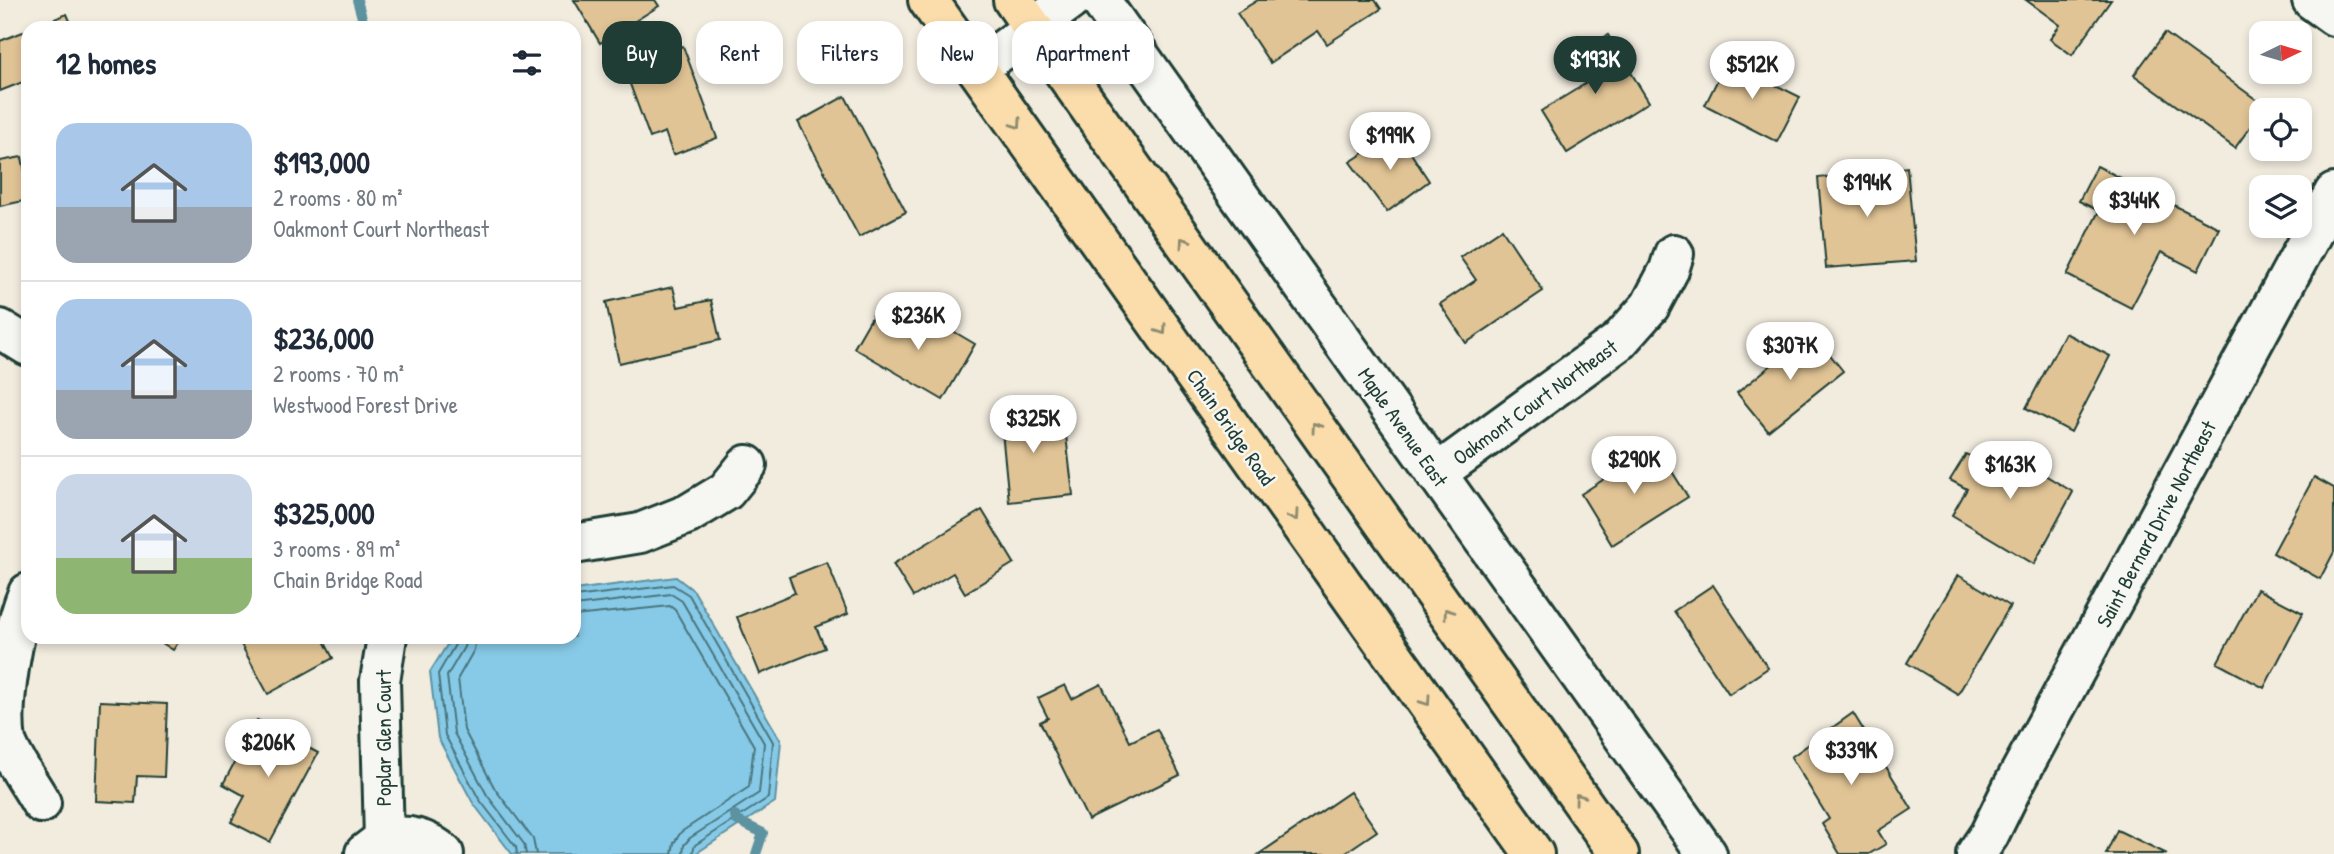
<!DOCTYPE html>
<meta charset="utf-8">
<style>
body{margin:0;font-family:"Patrick Hand",sans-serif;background:#f6f6f7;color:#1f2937;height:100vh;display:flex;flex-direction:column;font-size:26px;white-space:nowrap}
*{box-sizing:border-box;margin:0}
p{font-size:23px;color:#747a83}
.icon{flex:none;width:38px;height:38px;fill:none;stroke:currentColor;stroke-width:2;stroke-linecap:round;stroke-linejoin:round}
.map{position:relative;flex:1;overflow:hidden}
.panel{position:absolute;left:21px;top:21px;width:560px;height:623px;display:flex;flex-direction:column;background:#fff;border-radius:21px;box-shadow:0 4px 10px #0003}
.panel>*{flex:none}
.guide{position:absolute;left:602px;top:21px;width:665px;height:63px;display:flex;gap:14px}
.needle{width:46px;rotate:85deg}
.tools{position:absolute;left:2249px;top:21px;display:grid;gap:14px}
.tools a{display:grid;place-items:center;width:63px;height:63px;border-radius:14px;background:#fff;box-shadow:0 4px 10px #0003;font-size:35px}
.price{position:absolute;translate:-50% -60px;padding:0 16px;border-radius:24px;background:#fff;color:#222;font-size:23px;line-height:46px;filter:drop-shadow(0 2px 4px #0008)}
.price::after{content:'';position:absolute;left:50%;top:42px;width:21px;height:16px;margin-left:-10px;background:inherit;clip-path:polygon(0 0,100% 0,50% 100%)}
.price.current{background:#1f3d34;color:#fff}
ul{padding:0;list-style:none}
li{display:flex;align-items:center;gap:21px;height:175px;padding:0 35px}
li+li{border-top:2px solid #e0e1e3}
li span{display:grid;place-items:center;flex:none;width:196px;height:140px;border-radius:21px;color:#555}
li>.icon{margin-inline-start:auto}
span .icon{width:84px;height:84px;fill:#fffc;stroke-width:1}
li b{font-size:30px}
h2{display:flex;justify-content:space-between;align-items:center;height:84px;padding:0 35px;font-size:30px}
.tag{padding:0 24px;border-radius:21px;background:#fff;box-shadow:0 4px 10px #0003;font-size:24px;line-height:63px}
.tag.current{background:#1f3d34;color:#fff}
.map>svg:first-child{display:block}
.water{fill:#87cae8;stroke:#5d92a0;stroke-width:2}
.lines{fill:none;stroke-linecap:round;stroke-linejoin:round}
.shore{stroke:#49757c;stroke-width:2}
.stream{stroke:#5d92a0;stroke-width:10}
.building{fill:#e1c495;stroke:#1f3d34;stroke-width:2}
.minor-casing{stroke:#1f3d34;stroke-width:44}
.major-casing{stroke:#1f3d34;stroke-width:44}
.minor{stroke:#f6f6f2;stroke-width:38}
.major{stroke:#fbdcab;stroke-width:38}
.oneway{stroke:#8d8c70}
.labels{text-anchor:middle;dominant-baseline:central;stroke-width:5;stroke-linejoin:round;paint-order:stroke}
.street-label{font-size:21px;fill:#1f3d34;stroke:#f6f6f2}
</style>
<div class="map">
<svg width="2334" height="854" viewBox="0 0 2334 854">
<rect width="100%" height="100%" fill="#f2ecdf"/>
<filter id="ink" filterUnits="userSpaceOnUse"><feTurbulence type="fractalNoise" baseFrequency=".0143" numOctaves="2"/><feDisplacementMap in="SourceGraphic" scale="14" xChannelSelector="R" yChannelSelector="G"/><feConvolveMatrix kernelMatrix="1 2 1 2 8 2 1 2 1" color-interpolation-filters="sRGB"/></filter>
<g filter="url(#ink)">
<polygon class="water" points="676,577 694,591 781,741 775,802 695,854 512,854 473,803 438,738 430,672 452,637 574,637 574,590"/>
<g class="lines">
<g class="shore">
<polyline points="574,597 673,585 689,595 773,742 768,798 695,845 692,854"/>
<polyline points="574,606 671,594 682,601 764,743 759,793 690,838 684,845 683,854"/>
<polyline points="574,616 670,606 675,610 754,746 749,787 681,832 674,843 672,854"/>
<polyline points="457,637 456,643 438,674 445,735 479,799 516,847 517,854"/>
<polyline points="466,637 464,647 447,676 454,733 487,795 524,844 526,854"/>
<polyline points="476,637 474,650 458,678 464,730 495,789 533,839 536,854"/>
</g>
<g class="stream">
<polyline points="357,0 365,28"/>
<polyline points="735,815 736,820 763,833 756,854"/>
</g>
</g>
<g class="building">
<polygon points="574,0 655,0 659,6 600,43"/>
<polygon points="1258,0 1375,0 1381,9 1327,44 1318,31 1270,63 1237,13"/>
<polygon points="2026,0 2111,0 2072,55 2050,39 2060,25"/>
<polygon points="67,14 73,28 32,28"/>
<polygon points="28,30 28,80 0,91 0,41"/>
<polygon points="2165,33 2265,106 2235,148 2134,75"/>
<polygon points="1608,35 1649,102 1567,153 1541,111 1585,84 1570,59"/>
<polygon points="683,46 717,138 673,155 665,132 650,138 624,68"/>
<polygon points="1727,61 1800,97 1777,142 1705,105"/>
<polygon points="845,96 906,212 859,237 798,122"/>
<polygon points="1397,132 1429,181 1387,212 1350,162"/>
<polygon points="22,157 28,188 28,200 0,206 0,161"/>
<polygon points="2097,166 2219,228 2198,271 2161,252 2131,308 2067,275 2099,211 2079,201"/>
<polygon points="1907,167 1916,261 1826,268 1818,178"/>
<polygon points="1502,229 1543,291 1466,343 1440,304 1476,280 1460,257"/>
<polygon points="673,287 678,307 711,300 720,340 619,363 606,302"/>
<polygon points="919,311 975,344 943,400 854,348 873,315 906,334"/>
<polygon points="1812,332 1843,371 1768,431 1737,393"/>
<polygon points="2065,333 2110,356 2071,432 2026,408"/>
<polygon points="1033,398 1036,430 1065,427 1073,495 1009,502 999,401"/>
<polygon points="1992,443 2073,492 2034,564 1952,515 1967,489 1950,480 1966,454 1980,462"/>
<polygon points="1656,446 1688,497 1612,545 1581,494"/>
<polygon points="2314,477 2334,488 2334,552 2320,579 2273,553"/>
<polygon points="982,510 1014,563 965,593 953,573 913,597 893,564"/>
<polygon points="827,562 848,614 816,627 825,648 760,674 737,617 795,593 789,577"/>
<polygon points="1958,575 2010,606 1958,694 1907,663"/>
<polygon points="1713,585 1768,668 1729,694 1674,611"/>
<polygon points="2257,589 2303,613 2264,688 2217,663"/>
<polygon points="153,637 182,637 173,650"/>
<polygon points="237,637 322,637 333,658 268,694"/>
<polygon points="1101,684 1130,742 1157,729 1180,775 1088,820 1040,722 1048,718 1038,698 1065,685 1072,699"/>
<polygon points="100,701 167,704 164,777 137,776 135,803 96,801"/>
<polygon points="1853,713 1912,809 1878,831 1886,844 1869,854 1840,854 1822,824 1829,819 1791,757"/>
<polygon points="257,720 318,753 270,842 231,822 245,796 223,784"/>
<polygon points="1350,792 1377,831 1343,854 1259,854"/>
<polygon points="2117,830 2167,854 2106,854"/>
</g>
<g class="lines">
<g class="minor-casing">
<g id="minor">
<polyline points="1100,0 1707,854"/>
<polyline points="2312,0 2334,16"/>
<polyline points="977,69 1071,0"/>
<polyline points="0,329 28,346"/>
<polyline points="1436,474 1619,341 1650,306 1669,270 1674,254"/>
<polyline points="574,544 640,533 688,514 726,491 747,465"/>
<path d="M28,593c-15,36 -28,112 -22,148 8,22 24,42 35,62"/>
<polyline points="384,840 380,681 387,637"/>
<path d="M365,853c6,-4 13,-11 19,-13 21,-8 45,-1 60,14"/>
<polyline points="1976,854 1989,835 2013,786 2334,193"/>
</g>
</g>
<g class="major-casing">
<g id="major">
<polyline points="928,0 1534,854"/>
<polyline points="1013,0 1619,854"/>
</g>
</g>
<use href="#minor" class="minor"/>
<use href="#major" class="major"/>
</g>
<defs><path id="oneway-chevron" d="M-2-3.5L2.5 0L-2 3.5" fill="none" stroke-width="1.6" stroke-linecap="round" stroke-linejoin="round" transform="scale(1.75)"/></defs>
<g class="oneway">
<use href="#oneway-chevron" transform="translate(1017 124) rotate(55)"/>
<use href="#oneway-chevron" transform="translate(1184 242) rotate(-125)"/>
<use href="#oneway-chevron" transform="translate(1162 330) rotate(55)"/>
<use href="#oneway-chevron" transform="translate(1316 427) rotate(-125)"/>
<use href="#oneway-chevron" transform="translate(1294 516) rotate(55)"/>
<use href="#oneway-chevron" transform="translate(1448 613) rotate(-125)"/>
<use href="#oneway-chevron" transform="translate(1426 701) rotate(55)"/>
<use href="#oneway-chevron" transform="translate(1579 798) rotate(-125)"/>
</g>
</g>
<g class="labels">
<g class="street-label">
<text transform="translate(1535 402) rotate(-36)">Oakmont Court Northeast</text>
<text transform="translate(1231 427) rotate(55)">Chain Bridge Road</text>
<text transform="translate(1403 427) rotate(55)">Maple Avenue East</text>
<text transform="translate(2156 524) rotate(-62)">Saint Bernard Drive Northeast</text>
<text transform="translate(383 738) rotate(-90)">Poplar Glen Court</text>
</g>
</g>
</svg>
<div class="tools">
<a><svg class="needle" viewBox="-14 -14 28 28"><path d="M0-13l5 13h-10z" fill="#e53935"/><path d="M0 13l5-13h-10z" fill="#747a83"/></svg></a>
<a><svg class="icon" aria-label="locate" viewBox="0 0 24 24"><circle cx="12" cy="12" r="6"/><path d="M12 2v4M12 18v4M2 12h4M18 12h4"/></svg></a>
<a><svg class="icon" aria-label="layers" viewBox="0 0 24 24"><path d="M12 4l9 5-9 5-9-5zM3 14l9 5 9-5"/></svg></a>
</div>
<b class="price current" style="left:1595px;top:96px">$193K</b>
<b class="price" style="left:1752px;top:101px">$512K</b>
<b class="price" style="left:1390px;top:172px">$199K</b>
<b class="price" style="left:1867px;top:219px">$194K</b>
<b class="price" style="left:2134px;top:237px">$344K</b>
<b class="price" style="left:918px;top:352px">$236K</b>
<b class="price" style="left:1790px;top:382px">$307K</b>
<b class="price" style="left:1033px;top:455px">$325K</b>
<b class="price" style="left:1634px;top:496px">$290K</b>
<b class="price" style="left:2010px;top:501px">$163K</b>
<b class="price" style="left:268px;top:779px">$206K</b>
<b class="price" style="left:1851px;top:787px">$339K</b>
<div class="guide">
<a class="tag current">Buy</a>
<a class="tag">Rent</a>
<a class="tag">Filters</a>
<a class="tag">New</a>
<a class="tag">Apartment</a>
</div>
<section class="panel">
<h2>12 homes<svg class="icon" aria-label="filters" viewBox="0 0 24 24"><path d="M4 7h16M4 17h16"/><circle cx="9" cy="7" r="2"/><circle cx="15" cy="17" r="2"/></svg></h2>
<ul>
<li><span style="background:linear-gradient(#a9c7e8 60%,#9aa5b1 0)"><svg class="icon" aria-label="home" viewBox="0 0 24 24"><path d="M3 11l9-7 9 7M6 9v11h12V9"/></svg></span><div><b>$193,000</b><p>2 rooms · 80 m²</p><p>Oakmont Court Northeast</p></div></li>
<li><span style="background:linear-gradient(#a9c7e8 65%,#9aa5b1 0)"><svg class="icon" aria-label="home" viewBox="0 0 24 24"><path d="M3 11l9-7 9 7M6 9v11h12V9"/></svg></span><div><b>$236,000</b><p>2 rooms · 70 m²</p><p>Westwood Forest Drive</p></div></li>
<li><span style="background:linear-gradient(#c9d6e8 60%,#8fb573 0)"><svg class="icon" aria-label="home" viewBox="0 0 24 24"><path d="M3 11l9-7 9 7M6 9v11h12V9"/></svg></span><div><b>$325,000</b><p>3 rooms · 89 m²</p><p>Chain Bridge Road</p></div></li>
</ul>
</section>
</div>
